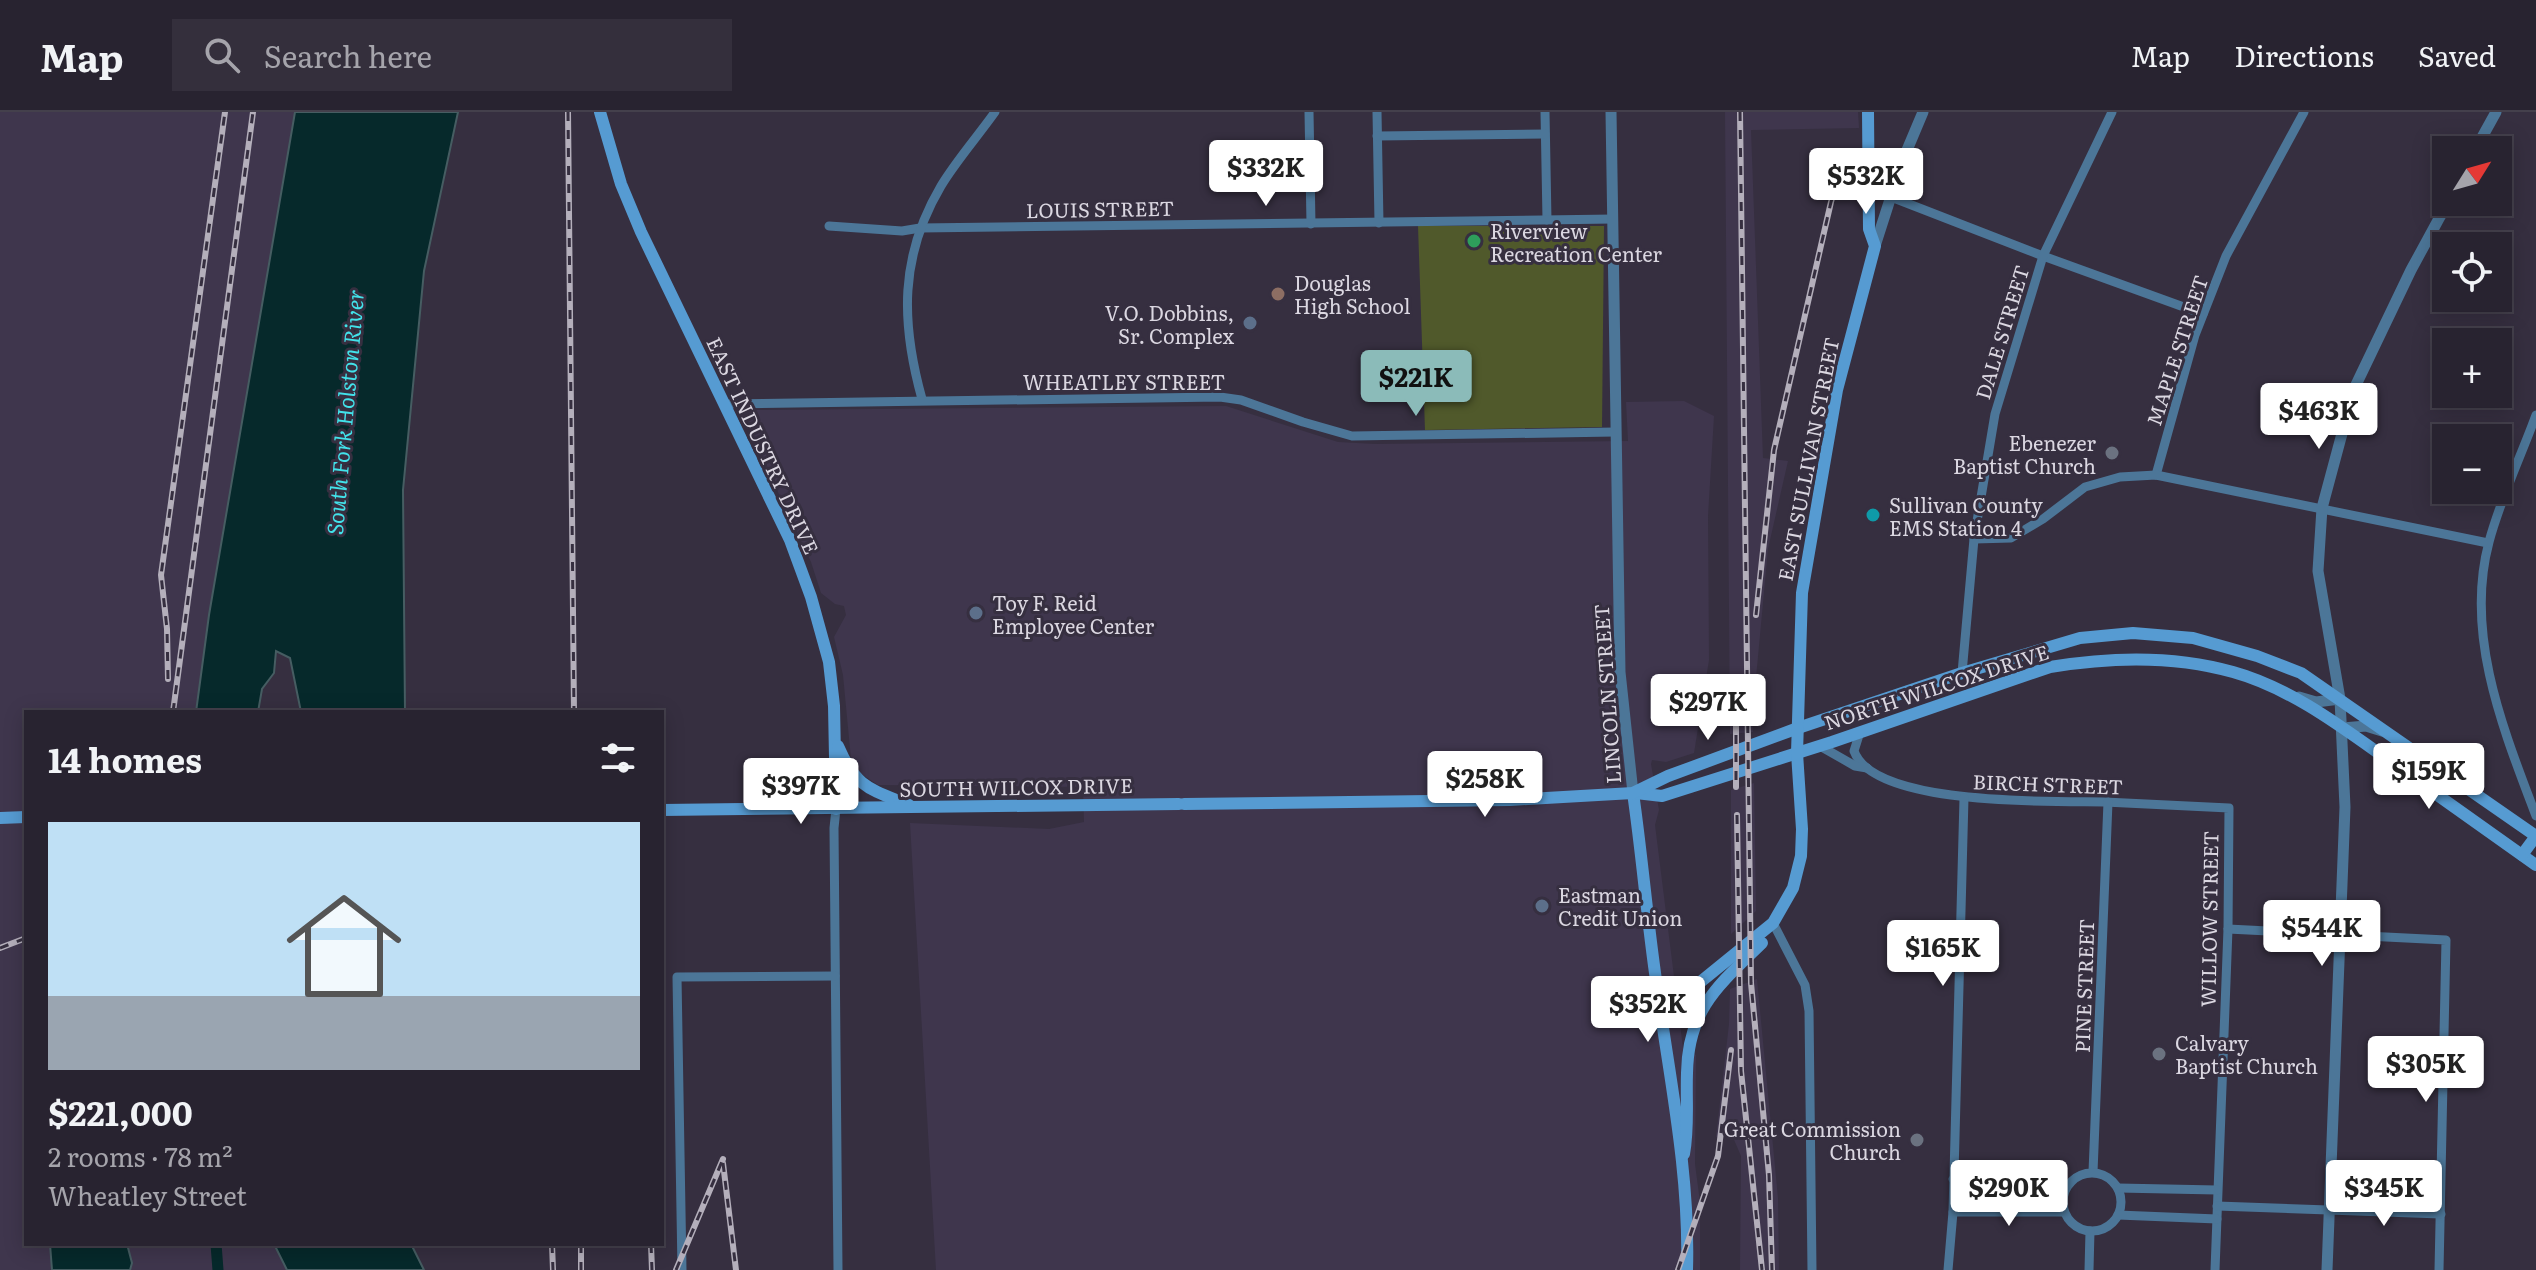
<!DOCTYPE html>
<meta charset="utf-8">
<style>
body{margin:0;font-family:Literata,serif;background:#342f3c;color:#f1f3f6;height:100vh;display:flex;flex-direction:column;font-size:30px;white-space:nowrap}
*{box-sizing:border-box;margin:0}
p{font-size:26px;color:#a5a4ab}
.icon{flex:none;width:44px;height:44px;fill:none;stroke:currentColor;stroke-width:2;stroke-linecap:round;stroke-linejoin:round}
.map{position:relative;flex:1;overflow:hidden}
.panel{position:absolute;left:24px;top:598px;width:640px;height:536px;display:flex;flex-direction:column;background:#282330;border-radius:0px;box-shadow:0 4px 20px #0003,0 0 0 2px #44404c}
.panel>*{flex:none}
.needle{width:52px;rotate:53deg}
.fabs{position:absolute;left:2432px;top:24px;display:grid;gap:16px}
.fabs a{display:grid;place-items:center;width:80px;height:80px;border-radius:0px;background:#282330;box-shadow:0 4px 20px #0003,0 0 0 2px #44404c;font-size:40px}
.price{position:absolute;translate:-50% -68px;padding:0 18px;border-radius:8px;background:#fff;color:#222;font-size:26px;line-height:52px;filter:drop-shadow(0 2px 4px #0008)}
.price::after{content:'';position:absolute;left:50%;top:48px;width:24px;height:18px;margin-left:-12px;background:inherit;clip-path:polygon(0 0,100% 0,50% 100%)}
.price.current{background:#8bbbb9;color:#111}
ul{padding:0;list-style:none}
li{display:grid;align-content:center;gap:16px;height:424px;padding:0 24px}
li+li{border-top:2px solid #44404c}
li span{display:grid;place-items:center;height:248px;border-radius:0px;color:#555}
li>.icon{margin-inline-start:auto}
span .icon{width:144px;height:144px;fill:#fffc;stroke-width:1}
li b{font-size:34px}
h2{display:flex;justify-content:space-between;align-items:center;height:96px;padding:0 24px;font-size:34px}
header{display:flex;align-items:center;gap:48px;box-sizing:border-box;height:112px;padding:0 40px;background:#282330;border-bottom:2px solid #44404c}
header strong{font-size:38px}
nav{display:flex;gap:44px;margin-inline-start:auto;font-size:28px}
.search{width:560px;height:72px;background:#342f3c;display:flex;align-items:center;gap:20px;box-sizing:border-box;padding:0 28px;border-radius:0px;color:#a5a4ab;font-size:30px}
.map>svg:first-child{display:block}
.built{fill:#3f364d}
.green{fill:#50592b}
.water{fill:#06292b;stroke:#465d62;stroke-width:2}
.lines{fill:none;stroke-linecap:round;stroke-linejoin:round}
.canal{stroke:#06292b;stroke-width:11}
.minor{stroke:#4c7698;stroke-width:9}
.tertiary{stroke:#4c7698;stroke-width:11}
.secondary{stroke:#569bd2;stroke-width:12}
.rail-casing{stroke:#b4afbb;stroke-width:6}
.rail{stroke:#362f40;stroke-width:3;stroke-dasharray:9;stroke-linecap:butt}
.leisure-dot{fill:#2e9e5b;stroke:#362f40;stroke-width:3}
.education-dot{fill:#8d6e63;stroke:#362f40;stroke-width:3}
.service-dot{fill:#5c6f8a;stroke:#362f40;stroke-width:3}
.worship-dot{fill:#6b7280;stroke:#362f40;stroke-width:3}
.culture-dot{fill:#0f9aa8;stroke:#362f40;stroke-width:3}
.labels{text-anchor:middle;dominant-baseline:central;stroke-width:6;stroke-linejoin:round;paint-order:stroke}
.street-label{font-size:20px;fill:#dbd7e1;stroke:#362f40}
.poi-label{font-size:20px;fill:#dbd7e1;stroke:#362f40;text-anchor:start}
.water-label{font-size:22px;font-style:italic;fill:#42e2ea;stroke:#362f40}
</style>
<header>
<strong>Map</strong>
<div class="search"><svg class="icon" aria-label="search" viewBox="0 0 24 24"><circle cx="10" cy="10" r="6"/><path d="M15 15l6 6"/></svg>Search here</div>
<nav><a>Map</a><a>Directions</a><a>Saved</a></nav>
</header>
<div class="map">
<svg width="2536" height="1158" viewBox="0 0 2536 1158">
<rect width="100%" height="100%" fill="#362f40"/>
<g class="built">
<polygon points="0,0 295,0 209,503 196,600 26,600 26,1132 274,1132 287,1158 0,1158"/>
<polygon points="1725,0 1858,0 1859,16 1751,18 1763,346 1788,349 1768,437 1752,609 1753,620 1730,622"/>
<polygon points="1684,289 1714,304 1708,404 1709,548 1694,641 1666,650 1652,648 1651,652 1659,698 1655,713 1683,936 1696,943 1695,1052 1700,1090 1700,1158 936,1158 910,711 1049,717 1084,710 1083,675 878,673 860,661 851,647 843,563 834,525 846,503 844,494 835,492 821,481 811,450 742,304 745,295 753,294 755,298 1226,294 1338,330 1375,332 1628,329 1626,290"/>
<polygon points="1754,671 1756,799 1731,822 1731,678"/>
<polygon points="1757,867 1778,1086 1779,1158 1740,1158 1741,1044 1732,1023 1716,1025 1729,912 1730,877"/>
</g>
<polygon class="green" points="1418,114 1604,114 1602,315 1425,318"/>
<g class="water">
<polygon points="295,0 458,0 424,159 403,378 405,600 301,600 290,546 276,539 274,561 262,577 258,600 196,600 209,503"/>
<polygon points="50,1132 127,1132 132,1151 130,1158 52,1158"/>
<polygon points="274,1132 411,1132 424,1158 287,1158"/>
</g>
<g class="lines">
<polyline class="canal" points="216,1132 218,1158"/>
<g class="minor">
<polyline points="1309,0 1311,112"/>
<polyline points="1377,0 1379,111"/>
<polyline points="1545,0 1547,108"/>
<polyline points="1377,24 1545,22"/>
<polyline points="1891,85 2043,144 2203,202"/>
<polyline points="829,114 902,119 920,116 1613,107"/>
<path d="M922,287c-21,-76 -23,-142 19,-213 15,-25 37,-50 54,-74"/>
<polyline points="724,292 1220,285 1241,288 1303,310 1352,324 1615,320"/>
<path d="M2536,303c-15,41 -36,85 -47,127 -25,93 15,189 47,274"/>
<polyline points="2156,363 2195,223 2226,144 2304,0"/>
<polyline points="1974,427 2011,426 2043,407 2085,375 2120,365 2156,363 2488,431"/>
<polyline points="1962,561 1974,427 1995,302 2043,144 2112,0"/>
<path d="M1860,620l-6,19c20,56 201,50 251,51 42,2 83,4 124,6l-1,121 -13,341"/>
<polyline points="1820,634 1855,654 1867,656"/>
<polyline points="836,697 834,716 838,1158"/>
<polyline points="1773,811 1805,873 1809,899 1812,1158"/>
<polyline points="2228,817 2446,828 2439,1158"/>
<polyline points="2093,1060 2108,690"/>
<circle cx="2092" cy="1090" r="29"/>
<polyline points="1953,1067 2066,1074"/>
<polyline points="2118,1076 2217,1078"/>
<polyline points="2217,1094 2441,1102"/>
<polyline points="1953,1100 2064,1100"/>
<polyline points="2118,1103 2217,1107"/>
<polyline points="682,1158 677,865 835,864"/>
<polyline points="1948,1158 1953,1100 1964,686"/>
<polyline points="2089,1158 2090,1119"/>
</g>
<g class="tertiary">
<polyline points="1611,0 1620,560 1633,681"/>
<polyline points="2475,38 2496,0"/>
<polyline points="1875,134 1902,50 1923,0"/>
<polyline points="2299,585 2316,590 2340,587"/>
<polyline points="2343,616 2366,614 2382,619"/>
<polyline points="2327,1158 2345,695 2340,587 2318,459 2322,396 2354,277 2411,158 2448,90"/>
</g>
<g class="secondary">
<polyline points="600,0 621,72 641,120 790,428 811,485 829,550 834,594 836,697"/>
<path d="M838,634c18,42 32,43 71,59"/>
<path d="M1633,681c9,62 14,125 23,187 13,96 34,193 31,290"/>
<path d="M1636,681l26,3 170,-54 218,-75c60,-10 123,-12 183,5 58,16 110,56 158,90 49,35 97,69 145,103"/>
<polyline points="1184,692 1510,688 1633,681 1668,664 1798,616 1962,561 2080,526 2133,521 2193,526 2257,544 2301,561 2536,724 2522,743"/>
<polyline points="662,698 1179,692"/>
<polyline points="0,706 26,705"/>
<polyline points="1661,902 1773,811 1793,776 1801,744 1802,717 1797,641 1802,481 1837,278 1875,134 1869,117 1868,0"/>
<path d="M1684,1042c5,-27 2,-53 3,-81 1,-65 33,-89 75,-130"/>
</g>
<g class="rail-casing">
<g id="rail">
<polyline points="568,0 574,600"/>
<polyline points="1740,0 1751,871 1769,1063 1772,1158"/>
<polyline points="1756,503 1774,338 1831,90 1840,60"/>
<polyline points="168,567 167,517 161,463 225,0"/>
<polyline points="173,600 253,0"/>
<polyline points="1736,605 1736,675"/>
<polyline points="1737,703 1741,959 1762,1158"/>
<polyline points="0,836 26,826"/>
<polyline points="723,1051 736,1158"/>
<polyline points="552,1132 553,1158"/>
<polyline points="581,1132 581,1158"/>
<polyline points="651,1132 652,1158"/>
<polyline points="676,1158 723,1047"/>
<polyline points="1678,1158 1718,1044 1731,938"/>
</g>
</g>
<use href="#rail" class="rail"/>
</g>
<circle class="leisure-dot" cx="1474" cy="129" r="8"/>
<circle class="education-dot" cx="1278" cy="182" r="8"/>
<g class="service-dot">
<circle cx="1250" cy="211" r="8"/>
<circle cx="976" cy="501" r="8"/>
<circle cx="1542" cy="794" r="8"/>
</g>
<g class="worship-dot">
<circle cx="2112" cy="341" r="8"/>
<circle cx="2159" cy="942" r="8"/>
<circle cx="1917" cy="1028" r="8"/>
</g>
<circle class="culture-dot" cx="1873" cy="403" r="8"/>
<g class="labels">
<g class="street-label">
<text transform="translate(1100 96) rotate(-1)">LOUIS STREET</text>
<text transform="translate(2001 220) rotate(-73)">DALE STREET</text>
<text transform="translate(2176 238) rotate(-72)">MAPLE STREET</text>
<text x="1124" y="269">WHEATLEY STREET</text>
<text transform="translate(764 333) rotate(65)">EAST INDUSTRY DRIVE</text>
<text transform="translate(1807 347) rotate(-79)">EAST SULLIVAN STREET</text>
<text transform="translate(1936 574) rotate(-18)">NORTH WILCOX DRIVE</text>
<text transform="translate(1606 582) rotate(-94)">LINCOLN STREET</text>
<text transform="translate(2048 671) rotate(2)">BIRCH STREET</text>
<text transform="translate(1016 674) rotate(-1)">SOUTH WILCOX DRIVE</text>
<text transform="translate(2208 807) rotate(-89)">WILLOW STREET</text>
<text transform="translate(2083 874) rotate(-88)">PINE STREET</text>
</g>
<g class="poi-label">
<text x="1490" y="118">Riverview<tspan x="1490" dy="23">Recreation Center</tspan></text>
<text x="1294" y="170">Douglas<tspan x="1294" dy="23">High School</tspan></text>
<text x="1234" y="200" text-anchor="end">V.O. Dobbins,<tspan x="1234" dy="23">Sr. Complex</tspan></text>
<text x="2096" y="330" text-anchor="end">Ebenezer<tspan x="2096" dy="23">Baptist Church</tspan></text>
<text x="1889" y="392">Sullivan County<tspan x="1889" dy="23">EMS Station 4</tspan></text>
<text x="992" y="490">Toy F. Reid<tspan x="992" dy="23">Employee Center</tspan></text>
<text x="1558" y="782">Eastman<tspan x="1558" dy="23">Credit Union</tspan></text>
<text x="2175" y="930">Calvary<tspan x="2175" dy="23">Baptist Church</tspan></text>
<text x="1901" y="1016" text-anchor="end">Great Commission<tspan x="1901" dy="23">Church</tspan></text>
</g>
<g class="water-label">
<text transform="translate(344 300) rotate(-85)">South Fork Holston River</text>
</g>
</g>
</svg>
<div class="fabs">
<a><svg class="needle" viewBox="-14 -14 28 28"><path d="M0-13l5 13h-10z" fill="#e53935"/><path d="M0 13l5-13h-10z" fill="#a5a4ab"/></svg></a>
<a><svg class="icon" aria-label="locate" viewBox="0 0 24 24"><circle cx="12" cy="12" r="6"/><path d="M12 2v4M12 18v4M2 12h4M18 12h4"/></svg></a>
<a>+</a>
<a>−</a>
</div>
<b class="price" style="left:1266px;top:96px">$332K</b>
<b class="price" style="left:1866px;top:104px">$532K</b>
<b class="price current" style="left:1416px;top:306px">$221K</b>
<b class="price" style="left:2319px;top:339px">$463K</b>
<b class="price" style="left:1708px;top:630px">$297K</b>
<b class="price" style="left:2429px;top:699px">$159K</b>
<b class="price" style="left:1485px;top:707px">$258K</b>
<b class="price" style="left:801px;top:714px">$397K</b>
<b class="price" style="left:2322px;top:856px">$544K</b>
<b class="price" style="left:1943px;top:876px">$165K</b>
<b class="price" style="left:1648px;top:932px">$352K</b>
<b class="price" style="left:2426px;top:992px">$305K</b>
<b class="price" style="left:2009px;top:1116px">$290K</b>
<b class="price" style="left:2384px;top:1116px">$345K</b>
<section class="panel">
<h2>14 homes<svg class="icon" aria-label="filters" viewBox="0 0 24 24"><path d="M4 7h16M4 17h16"/><circle cx="9" cy="7" r="2"/><circle cx="15" cy="17" r="2"/></svg></h2>
<ul>
<li><span style="background:linear-gradient(#bfe0f5 70%,#9aa5b1 0)"><svg class="icon" aria-label="home" viewBox="0 0 24 24"><path d="M3 11l9-7 9 7M6 9v11h12V9"/></svg></span><div><b>$221,000</b><p>2 rooms · 78 m²</p><p>Wheatley Street</p></div></li>
</ul>
</section>
</div>
